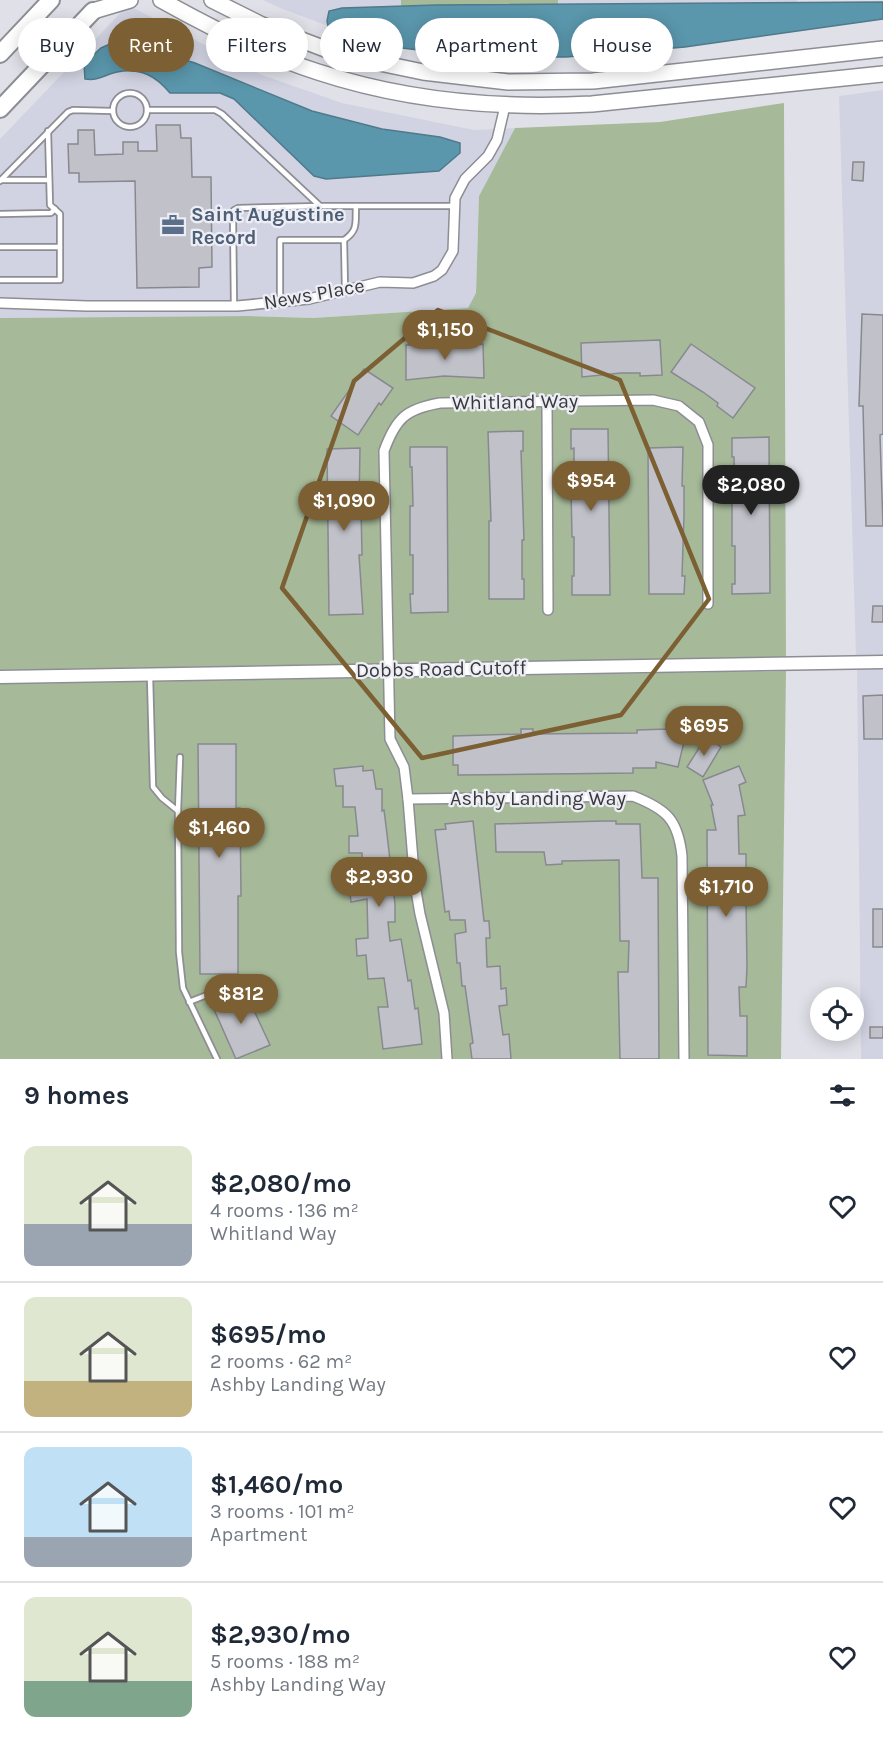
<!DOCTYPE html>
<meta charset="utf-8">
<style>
body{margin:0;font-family:Karla,sans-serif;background:#f2f2f3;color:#1f2937;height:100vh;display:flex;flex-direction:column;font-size:22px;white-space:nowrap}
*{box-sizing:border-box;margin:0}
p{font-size:20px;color:#747a83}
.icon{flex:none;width:33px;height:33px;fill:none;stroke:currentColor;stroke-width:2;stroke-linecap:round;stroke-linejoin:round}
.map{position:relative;height:1059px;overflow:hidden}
.panel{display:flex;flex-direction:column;background:#fff;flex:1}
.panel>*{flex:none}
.guide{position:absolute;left:18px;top:18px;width:848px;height:54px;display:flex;gap:12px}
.fabs{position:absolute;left:810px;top:987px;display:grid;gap:12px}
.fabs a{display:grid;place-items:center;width:54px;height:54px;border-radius:50%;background:#fff;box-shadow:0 3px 15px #0003;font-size:30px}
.price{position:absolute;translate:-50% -51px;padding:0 14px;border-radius:21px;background:#7c6033;color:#fff;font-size:20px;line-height:39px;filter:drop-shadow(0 2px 3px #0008)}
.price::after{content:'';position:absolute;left:50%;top:36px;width:18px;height:14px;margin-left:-9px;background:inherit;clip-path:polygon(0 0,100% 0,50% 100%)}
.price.active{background:#222;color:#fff}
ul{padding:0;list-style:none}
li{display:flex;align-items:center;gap:18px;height:150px;padding:0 24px}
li+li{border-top:2px solid #e0e1e3}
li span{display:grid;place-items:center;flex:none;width:168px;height:120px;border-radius:12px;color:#555}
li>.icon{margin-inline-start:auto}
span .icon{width:72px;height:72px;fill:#fffc;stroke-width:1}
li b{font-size:26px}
h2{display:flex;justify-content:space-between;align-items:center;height:72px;padding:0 24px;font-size:26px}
.chip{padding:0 21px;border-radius:27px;background:#fff;box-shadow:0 3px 15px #0003;font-size:21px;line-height:54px}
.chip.active{background:#7c6033;color:#fff}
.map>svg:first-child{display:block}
.built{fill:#d2d3e2;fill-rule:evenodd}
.green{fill:#a6ba99}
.water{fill:#5a96ac;stroke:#507a8a;stroke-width:1.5}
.building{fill:#c1c2c9;stroke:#88898f;stroke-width:1.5}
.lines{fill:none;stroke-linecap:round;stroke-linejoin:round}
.service-casing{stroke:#8d8d94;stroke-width:8}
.minor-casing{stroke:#8d8d94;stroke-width:12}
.tertiary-casing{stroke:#8d8d94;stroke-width:15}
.primary-casing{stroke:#8d8d94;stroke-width:18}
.trunk-casing{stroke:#8d8d94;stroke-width:20}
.service{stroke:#fff;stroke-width:4.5}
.minor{stroke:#fff;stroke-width:9}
.tertiary{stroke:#fff;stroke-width:12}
.primary{stroke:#fff;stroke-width:15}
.trunk{stroke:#fff;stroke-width:16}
.marked{fill:none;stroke:#7c6033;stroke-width:4.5;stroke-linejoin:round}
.labels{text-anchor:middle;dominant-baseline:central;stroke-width:4.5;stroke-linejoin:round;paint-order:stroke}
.service-label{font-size:20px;font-weight:bold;fill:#4e5e75;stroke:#edeef5;text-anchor:start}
.street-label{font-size:20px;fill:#39393c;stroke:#edeef5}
</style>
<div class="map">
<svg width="883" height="1059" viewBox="0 0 883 1059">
<rect width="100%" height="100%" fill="#e0e1e8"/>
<g class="built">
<polygon points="263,0 401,0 401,6 342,8 327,20 328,26 280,8"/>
<polygon points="558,0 797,0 797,2 558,4"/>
<path d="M128,5l134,70 80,28 132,27 41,-2 -36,68 -3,97 -8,15 -155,10 -64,-2 -249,2v-179zM126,37l17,19 14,4 15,-4 23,7 117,48 70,18 58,8 20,6 -146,32 -80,-76 -14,-6h-50l-11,-13 -11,-7 -13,-3 -19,2 -30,7 -2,-15z"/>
<polygon points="883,90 883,655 856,656 839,96"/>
<polygon points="857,669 883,669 883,1059 861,1059"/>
</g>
<g class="green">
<polygon points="401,0 558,0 558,4 401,6"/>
<polygon points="784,103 786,657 0,670 0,318 249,316 313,318 468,308 476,293 479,196 515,128 660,122"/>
<polygon points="786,671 781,1059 0,1059 0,684"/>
</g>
<g class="water">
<polygon points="883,2 883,19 685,47 566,57 476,57 402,48 328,26 327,21 329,11 342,8 436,5"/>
<path d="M126,37l17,19 14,4 15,-4 23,7 117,48 70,18 58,8 20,6v10l-21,18 -113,8 -12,-3 -80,-77 -14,-6h-50c-14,-17 -30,-26 -53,-21 -14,3 -17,9 -32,7l-1,-15 17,-16z"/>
</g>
<g class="building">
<polygon points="156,125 180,125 181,138 191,138 192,177 211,177 212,267 199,268 199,287 137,288 135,181 79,182 79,173 69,173 68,144 78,144 78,130 94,130 95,155 123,154 123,142 138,142 138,151 157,151"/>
<polygon points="853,162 864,162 863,181 852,180"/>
<polygon points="862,314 883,315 883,434 880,435 883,526 866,526 863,406 859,406"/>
<polygon points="660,340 662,375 640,376 640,373 621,373 582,377 581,343"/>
<polygon points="483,344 484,378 444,376 406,380 406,345"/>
<polygon points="691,344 755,388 733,418 717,406 718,403 703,392 671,372"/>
<polygon points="364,369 393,388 381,405 379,403 358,435 331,416"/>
<polygon points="571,429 608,429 610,595 572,595 572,576 574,576 574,537 572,537 571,488 574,488 574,448 571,449"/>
<polygon points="523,431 523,451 521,451 524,540 522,540 522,579 524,579 524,599 489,599 489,521 491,521 488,432"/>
<polygon points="769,437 770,593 732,594 732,584 735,584 735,546 732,546 732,496 735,496 734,457 732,457 732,438"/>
<polygon points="410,447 447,447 448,612 411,613 410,594 413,594 413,555 410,555 410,506 413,506 412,467 410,467"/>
<polygon points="683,447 682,486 684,486 684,516 682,576 685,576 684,594 649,594 648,448"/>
<polygon points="360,448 359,506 361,506 362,555 359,555 363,614 329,615 327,449"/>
<polygon points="873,606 883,606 883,622 872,622"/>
<polygon points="883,695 883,739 864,739 863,696"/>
<polygon points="669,725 687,729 678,767 656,762 656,768 633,768 633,773 458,775 458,765 453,765 453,736 521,734 521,729 533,729 533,734 637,733 637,730 668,729"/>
<polygon points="706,737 721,747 703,777 687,767"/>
<polygon points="198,744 236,744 236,808 240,808 241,896 238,896 238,974 200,974"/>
<polygon points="363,766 363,771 373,770 376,789 382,789 382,811 384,810 387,834 395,904 395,922 388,922 390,941 401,939 408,981 411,980 415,1009 418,1008 422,1044 383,1049 378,1007 388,1007 384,978 368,979 366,955 357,956 356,939 368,938 367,899 351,902 349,884 363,882 362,853 349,853 349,836 358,836 355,807 343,807 343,786 336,786 334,769"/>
<polygon points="739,766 746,782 739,785 745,815 738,816 739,854 746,854 746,871 739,871 739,901 746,901 747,967 746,987 739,987 740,1016 747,1016 747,1056 708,1055 707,830 716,830 711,805 713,805 703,780"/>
<polygon points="473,821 484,921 489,921 490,938 486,938 487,967 500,966 501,989 506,988 507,1005 499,1006 503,1035 509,1034 511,1059 472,1059 470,1044 473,1043 465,986 462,986 460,963 457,963 455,934 466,932 465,920 450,920 449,911 445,912 435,830 446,829 445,824"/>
<polygon points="603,821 616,821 616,824 640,824 642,878 658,878 659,1059 620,1059 618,972 628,972 629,941 620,941 619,860 562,861 562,864 546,865 544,852 496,852 495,824"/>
<rect x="873" y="909" width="10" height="38"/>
<polygon points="245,991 270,1045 236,1059 212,1005"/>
<rect x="870" y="1027" width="13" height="11"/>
</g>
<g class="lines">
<g class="service-casing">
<g id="service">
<circle cx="130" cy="110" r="17"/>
<polyline points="147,110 215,110 222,114 320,206 455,206"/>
<polyline points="2,180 49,180"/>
<polyline points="0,181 68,112 73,110 113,111"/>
<polyline points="0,214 51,213 55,209"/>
<path d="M344,240c15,-10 11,-18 12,-34"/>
<polyline points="0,247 60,247"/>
<polyline points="0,280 60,280 60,214 50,205 48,131"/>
<polyline points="280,303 280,240 344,240 345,289"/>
<polyline points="234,306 233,216 234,210 238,208 320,206"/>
<polyline points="150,677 153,787 162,798 178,811 179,952 183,988 217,1059"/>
<polyline points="178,811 180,757"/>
<polyline points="189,1002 222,989"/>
</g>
</g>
<g class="minor-casing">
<g id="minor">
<polyline points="0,303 87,306 237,306 309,299 380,282 413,283 434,276 442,270 453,251 455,198 465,179 488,156 497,140 505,106"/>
<polyline points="547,402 548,610"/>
<path d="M408,799l225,-3c33,13 45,23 49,60l2,203"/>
<path d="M447,1059l-3,-46 -24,-99 -5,-29 -7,-86 -4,-32 -14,-28 -6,-288c12,-33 22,-42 56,-48l213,-3 26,6 20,16 9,23v159"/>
</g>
</g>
<g class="tertiary-casing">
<polyline id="tertiary" points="0,677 883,662"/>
</g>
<g class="primary-casing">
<g id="primary">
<path d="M161,0c50,28 103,55 157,72 88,29 182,37 274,32l291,-30"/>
<polyline points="212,0 262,25 341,55 423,72 508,82 593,81 883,49"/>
<polyline points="93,11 130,0"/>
</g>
</g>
<g class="trunk-casing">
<g id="trunk">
<polyline points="0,54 51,0"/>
<polyline points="0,109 93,11"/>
</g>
</g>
<use href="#service" class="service"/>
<use href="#minor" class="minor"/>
<use href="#tertiary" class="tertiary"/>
<use href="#primary" class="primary"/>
<use href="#trunk" class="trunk"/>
</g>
<path class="marked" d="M438,310l182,70 89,219 -88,116 -199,43 -140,-170 72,-207z"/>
<defs>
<g id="office-bare" transform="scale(1.8)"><path d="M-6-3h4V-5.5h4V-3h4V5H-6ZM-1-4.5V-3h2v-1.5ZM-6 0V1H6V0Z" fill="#5c6f8a" stroke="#edeef5" stroke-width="2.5" paint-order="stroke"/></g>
</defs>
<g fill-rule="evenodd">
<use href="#office-bare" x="173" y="225"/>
</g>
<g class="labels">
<g class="service-label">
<text x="191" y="214">Saint Augustine<tspan x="191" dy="23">Record</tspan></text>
</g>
<g class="street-label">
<text transform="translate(314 294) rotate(-10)">News Place</text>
<text transform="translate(515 402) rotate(-1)">Whitland Way</text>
<text transform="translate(441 669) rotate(-1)">Dobbs Road Cutoff</text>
<text x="538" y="798">Ashby Landing Way</text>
</g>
</g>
</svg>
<div class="fabs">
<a><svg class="icon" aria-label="locate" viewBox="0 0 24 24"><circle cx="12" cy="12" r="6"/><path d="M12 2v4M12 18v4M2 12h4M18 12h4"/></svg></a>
</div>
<b class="price" style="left:445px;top:361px">$1,150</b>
<b class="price" style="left:591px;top:512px">$954</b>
<b class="price active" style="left:751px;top:516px">$2,080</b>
<b class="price" style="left:344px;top:532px">$1,090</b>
<b class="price" style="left:704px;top:757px">$695</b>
<b class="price" style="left:219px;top:859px">$1,460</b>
<b class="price" style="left:379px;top:908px">$2,930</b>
<b class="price" style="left:726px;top:918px">$1,710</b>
<b class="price" style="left:241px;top:1025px">$812</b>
<div class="guide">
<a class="chip">Buy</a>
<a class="chip active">Rent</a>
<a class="chip">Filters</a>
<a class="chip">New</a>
<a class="chip">Apartment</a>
<a class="chip">House</a>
</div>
</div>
<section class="panel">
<h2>9 homes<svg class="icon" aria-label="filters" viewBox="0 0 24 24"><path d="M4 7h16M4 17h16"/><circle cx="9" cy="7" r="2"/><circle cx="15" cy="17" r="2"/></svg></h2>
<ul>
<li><span style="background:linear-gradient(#dfe7d0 65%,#9aa5b1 0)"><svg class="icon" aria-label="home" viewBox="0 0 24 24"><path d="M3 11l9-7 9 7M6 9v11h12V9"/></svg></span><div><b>$2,080/mo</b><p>4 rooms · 136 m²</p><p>Whitland Way</p></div><svg class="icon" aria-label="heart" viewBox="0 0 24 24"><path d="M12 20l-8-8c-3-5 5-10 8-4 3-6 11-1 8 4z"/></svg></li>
<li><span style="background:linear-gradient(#dfe7d0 70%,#c2b280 0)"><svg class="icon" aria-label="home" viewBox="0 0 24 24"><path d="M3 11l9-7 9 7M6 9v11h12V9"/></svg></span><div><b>$695/mo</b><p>2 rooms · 62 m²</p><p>Ashby Landing Way</p></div><svg class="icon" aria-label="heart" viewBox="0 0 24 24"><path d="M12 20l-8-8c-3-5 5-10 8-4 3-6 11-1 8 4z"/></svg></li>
<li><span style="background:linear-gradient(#bfe0f5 75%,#9aa5b1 0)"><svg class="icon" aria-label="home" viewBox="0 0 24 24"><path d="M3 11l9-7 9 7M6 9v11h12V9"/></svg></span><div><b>$1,460/mo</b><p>3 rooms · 101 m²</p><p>Apartment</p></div><svg class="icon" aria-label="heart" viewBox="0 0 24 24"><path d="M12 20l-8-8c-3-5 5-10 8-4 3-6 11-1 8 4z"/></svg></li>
<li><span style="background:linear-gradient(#dfe7d0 70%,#7fa58c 0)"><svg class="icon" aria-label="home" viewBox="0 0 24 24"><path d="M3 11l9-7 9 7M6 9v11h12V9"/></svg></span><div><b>$2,930/mo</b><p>5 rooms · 188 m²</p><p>Ashby Landing Way</p></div><svg class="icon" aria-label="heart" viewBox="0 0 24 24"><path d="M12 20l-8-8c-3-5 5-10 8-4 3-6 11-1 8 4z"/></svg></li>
</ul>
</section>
